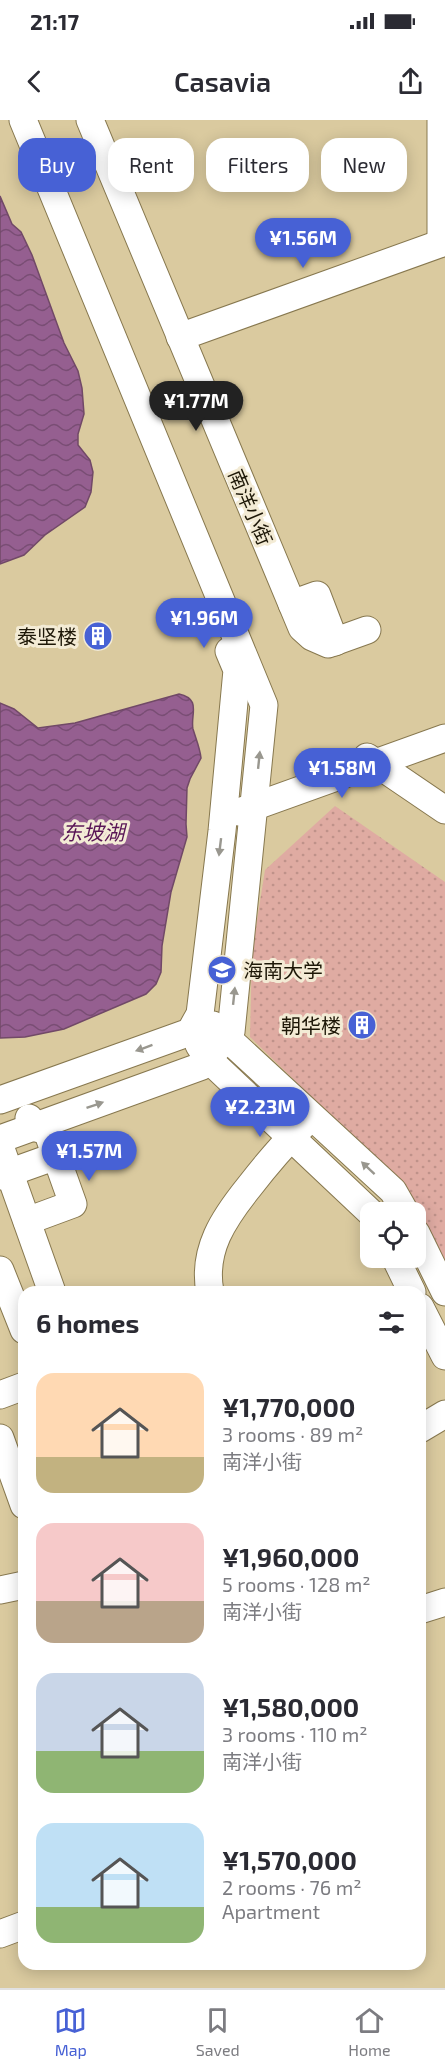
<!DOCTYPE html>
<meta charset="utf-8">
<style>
body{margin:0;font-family:"Exo 2","Noto Sans SC",sans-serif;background:#f2f2f3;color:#2b2b33;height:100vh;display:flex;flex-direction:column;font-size:22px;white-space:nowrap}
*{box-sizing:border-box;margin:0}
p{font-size:20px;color:#7c7c81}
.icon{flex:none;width:33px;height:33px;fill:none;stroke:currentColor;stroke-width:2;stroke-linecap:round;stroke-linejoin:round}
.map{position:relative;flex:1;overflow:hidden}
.panel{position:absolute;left:18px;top:1166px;width:408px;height:684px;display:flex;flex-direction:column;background:#fff;border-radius:18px;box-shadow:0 3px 15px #0003}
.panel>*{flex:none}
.banner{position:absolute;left:18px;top:18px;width:410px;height:54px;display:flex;gap:12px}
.controls{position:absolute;left:360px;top:1082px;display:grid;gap:12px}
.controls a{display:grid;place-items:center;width:66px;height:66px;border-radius:12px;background:#fff;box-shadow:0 3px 15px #0003;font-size:30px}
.price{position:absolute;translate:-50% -51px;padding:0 14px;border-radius:21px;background:#4761d5;color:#fff;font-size:20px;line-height:39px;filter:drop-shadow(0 2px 3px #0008)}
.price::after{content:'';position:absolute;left:50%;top:36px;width:18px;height:14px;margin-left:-9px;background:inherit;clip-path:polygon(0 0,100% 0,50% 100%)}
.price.on{background:#222;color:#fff}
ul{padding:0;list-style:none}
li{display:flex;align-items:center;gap:18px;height:150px;padding:0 18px}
li span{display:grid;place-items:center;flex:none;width:168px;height:120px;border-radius:18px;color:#555}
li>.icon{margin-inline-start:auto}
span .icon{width:72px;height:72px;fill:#fffc;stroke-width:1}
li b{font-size:26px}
h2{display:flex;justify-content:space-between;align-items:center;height:72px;padding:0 18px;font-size:26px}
.chip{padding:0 21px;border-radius:18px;background:#fff;box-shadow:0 3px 15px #0003;font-size:21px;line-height:54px}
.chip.on{background:#4761d5;color:#fff}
.status{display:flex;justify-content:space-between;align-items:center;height:42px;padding:0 30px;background:#fff;direction:ltr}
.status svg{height:16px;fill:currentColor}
header{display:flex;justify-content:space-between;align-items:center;height:78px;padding:0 18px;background:#fff;font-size:27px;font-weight:600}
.tab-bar{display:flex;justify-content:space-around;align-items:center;height:84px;border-top:2px solid #e1e1e2;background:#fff;font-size:16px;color:#7c7c81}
.tab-bar a{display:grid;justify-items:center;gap:3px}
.tab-bar .on{color:#4761d5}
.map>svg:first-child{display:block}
.grass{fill:url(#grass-dots)}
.water{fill:url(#water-waves);stroke:#714967;stroke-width:1.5}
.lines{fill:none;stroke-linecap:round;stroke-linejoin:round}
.minor-casing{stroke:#87784f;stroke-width:29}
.minor{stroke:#fff;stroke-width:27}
.oneway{fill:#99978f}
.labels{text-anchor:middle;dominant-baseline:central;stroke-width:6;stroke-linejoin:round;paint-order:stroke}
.street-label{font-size:20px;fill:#1d1707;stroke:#f3ebd5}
.poi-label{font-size:20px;fill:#1d1707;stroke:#f3ebd5;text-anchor:end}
.water-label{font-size:21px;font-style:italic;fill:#591556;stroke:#f3ebd5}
</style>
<div class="status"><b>21:17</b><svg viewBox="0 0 49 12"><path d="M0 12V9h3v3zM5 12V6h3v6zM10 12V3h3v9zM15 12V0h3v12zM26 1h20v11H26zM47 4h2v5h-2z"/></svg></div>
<header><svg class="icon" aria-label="back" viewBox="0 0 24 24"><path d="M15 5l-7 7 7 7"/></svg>Casavia<svg class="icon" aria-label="share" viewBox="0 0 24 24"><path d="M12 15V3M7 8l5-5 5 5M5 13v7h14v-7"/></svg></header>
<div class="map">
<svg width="445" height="1868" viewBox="0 0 445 1868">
<defs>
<pattern id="grass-dots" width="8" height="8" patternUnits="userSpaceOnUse" patternTransform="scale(1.5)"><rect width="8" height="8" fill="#dfaba2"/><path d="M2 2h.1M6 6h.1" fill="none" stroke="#bf928a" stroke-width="1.8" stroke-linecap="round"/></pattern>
<pattern id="water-waves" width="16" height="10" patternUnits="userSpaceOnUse" patternTransform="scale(1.5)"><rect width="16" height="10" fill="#955f90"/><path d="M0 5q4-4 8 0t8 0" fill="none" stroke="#794d74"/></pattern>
</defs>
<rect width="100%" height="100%" fill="#daca9f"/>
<polygon class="grass" points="335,686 445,762 445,1145 399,1062 250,917 252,832 265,750"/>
<g class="water">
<polygon points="0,76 12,104 21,112 32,135 64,223 78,251 82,268 84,294 78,314 78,325 90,340 93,352 91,372 85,387 45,415 24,435 0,444"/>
<path d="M179,574c23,5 11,21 14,35 3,10 7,19 8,29l-11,21 -3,9 -1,36 1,13 -16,55 -9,54 -1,26 -5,12 -10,10 -82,35 -39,8 -25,1v-335l14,6 24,19 37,-5z"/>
</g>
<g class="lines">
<g class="minor-casing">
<g id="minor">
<polyline points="90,0 302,508 312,517 328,524 367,510"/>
<polyline points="441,123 441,0"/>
<polyline points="180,217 445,122"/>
<polyline points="292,484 317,475 335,522"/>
<polyline points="367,637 445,690"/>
<polyline points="239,692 445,618"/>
<polyline points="213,905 393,1071 405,1092"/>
<polyline points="199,925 208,939 370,1092"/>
<polyline points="0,980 190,912 200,894 222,711 237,550 229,531"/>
<polyline points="0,1019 202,946 231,912 264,585 23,0"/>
<polyline points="0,1026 52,1172"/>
<polyline points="0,1056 56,1036"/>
<polyline points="27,1101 73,1084 47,1011 33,1007 29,998"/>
<polyline points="416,1113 445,1172"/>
<polyline points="395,1137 412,1172"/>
<polyline points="0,1150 24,1210"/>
<path d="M210,1172c-8,-42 14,-74 39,-105 17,-22 35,-43 55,-63"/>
<polyline points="420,1187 445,1236"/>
<polyline points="0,1275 24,1266"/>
<polyline points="420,1309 445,1294"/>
<polyline points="0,1318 24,1385"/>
<polyline points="0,1470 24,1465"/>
<polyline points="420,1490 445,1482"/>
<polyline points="0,1814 24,1805"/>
</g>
</g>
<use href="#minor" class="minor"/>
</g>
<defs><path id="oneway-solid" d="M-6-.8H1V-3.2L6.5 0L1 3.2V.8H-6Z" transform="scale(1.5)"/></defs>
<g class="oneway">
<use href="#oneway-solid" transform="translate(259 640) rotate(-84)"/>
<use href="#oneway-solid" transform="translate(220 727) rotate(97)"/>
<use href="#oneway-solid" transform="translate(234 876) rotate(-84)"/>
<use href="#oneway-solid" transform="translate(144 928) rotate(160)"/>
<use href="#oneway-solid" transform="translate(95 985) rotate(-19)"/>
<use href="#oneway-solid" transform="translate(368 1048) rotate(-137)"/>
</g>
<defs>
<g id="building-disc" transform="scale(1.5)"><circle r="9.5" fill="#4761d5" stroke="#f3ebd5"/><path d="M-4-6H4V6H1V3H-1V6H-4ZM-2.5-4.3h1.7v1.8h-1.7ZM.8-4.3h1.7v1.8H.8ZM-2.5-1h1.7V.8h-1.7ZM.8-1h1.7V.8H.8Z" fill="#fff"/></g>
<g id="university-disc" transform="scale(1.5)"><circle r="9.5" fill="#4761d5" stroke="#f3ebd5"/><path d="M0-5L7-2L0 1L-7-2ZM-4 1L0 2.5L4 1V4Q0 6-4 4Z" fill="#fff"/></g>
</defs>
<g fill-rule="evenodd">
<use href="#building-disc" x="98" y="516"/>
<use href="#university-disc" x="222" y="850"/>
<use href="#building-disc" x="362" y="905"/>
</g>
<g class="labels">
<g class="street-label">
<text transform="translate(251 387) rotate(67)">南洋小街</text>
</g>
<g class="poi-label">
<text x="77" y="516">泰坚楼</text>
<text x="243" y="850" text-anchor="start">海南大学</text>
<text x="341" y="905">朝华楼</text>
</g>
<g class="water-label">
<text x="93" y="711">东坡湖</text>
</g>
</g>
</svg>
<div class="controls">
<a><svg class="icon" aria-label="locate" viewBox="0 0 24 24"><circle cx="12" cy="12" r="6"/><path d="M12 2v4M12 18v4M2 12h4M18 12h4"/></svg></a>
</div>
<b class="price" style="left:303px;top:149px">¥1.56M</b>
<b class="price on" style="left:196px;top:312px">¥1.77M</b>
<b class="price" style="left:204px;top:529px">¥1.96M</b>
<b class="price" style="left:342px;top:679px">¥1.58M</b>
<b class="price" style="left:260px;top:1018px">¥2.23M</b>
<b class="price" style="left:89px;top:1062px">¥1.57M</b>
<div class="banner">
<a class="chip on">Buy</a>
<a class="chip">Rent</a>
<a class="chip">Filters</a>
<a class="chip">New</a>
</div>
<section class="panel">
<h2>6 homes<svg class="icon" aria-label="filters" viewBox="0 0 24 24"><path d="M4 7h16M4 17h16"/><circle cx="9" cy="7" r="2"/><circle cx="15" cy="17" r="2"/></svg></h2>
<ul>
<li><span style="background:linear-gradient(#ffd9b3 70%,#c2b280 0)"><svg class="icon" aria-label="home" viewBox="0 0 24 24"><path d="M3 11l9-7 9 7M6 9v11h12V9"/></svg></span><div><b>¥1,770,000</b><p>3 rooms · 89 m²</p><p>南洋小街</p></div></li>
<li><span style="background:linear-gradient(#f6c9c9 65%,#b9a48a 0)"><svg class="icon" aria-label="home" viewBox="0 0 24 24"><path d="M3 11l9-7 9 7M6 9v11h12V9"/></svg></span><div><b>¥1,960,000</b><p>5 rooms · 128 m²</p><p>南洋小街</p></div></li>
<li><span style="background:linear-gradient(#c9d6e8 65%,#8fb573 0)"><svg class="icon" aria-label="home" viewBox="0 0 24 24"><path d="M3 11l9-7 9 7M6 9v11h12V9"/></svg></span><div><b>¥1,580,000</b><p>3 rooms · 110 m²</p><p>南洋小街</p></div></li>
<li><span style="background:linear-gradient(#bfe0f5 70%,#8fb573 0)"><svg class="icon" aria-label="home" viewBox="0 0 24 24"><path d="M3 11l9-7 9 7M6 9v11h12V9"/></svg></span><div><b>¥1,570,000</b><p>2 rooms · 76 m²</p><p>Apartment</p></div></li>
</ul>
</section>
</div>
<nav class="tab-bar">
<a class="on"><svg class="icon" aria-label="map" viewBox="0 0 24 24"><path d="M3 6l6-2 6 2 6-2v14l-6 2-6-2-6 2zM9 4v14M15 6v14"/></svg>Map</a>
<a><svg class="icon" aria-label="saved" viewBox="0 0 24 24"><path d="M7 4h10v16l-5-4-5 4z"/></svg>Saved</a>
<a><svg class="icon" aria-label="home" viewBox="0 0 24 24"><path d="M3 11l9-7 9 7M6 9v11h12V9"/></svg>Home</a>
</nav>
